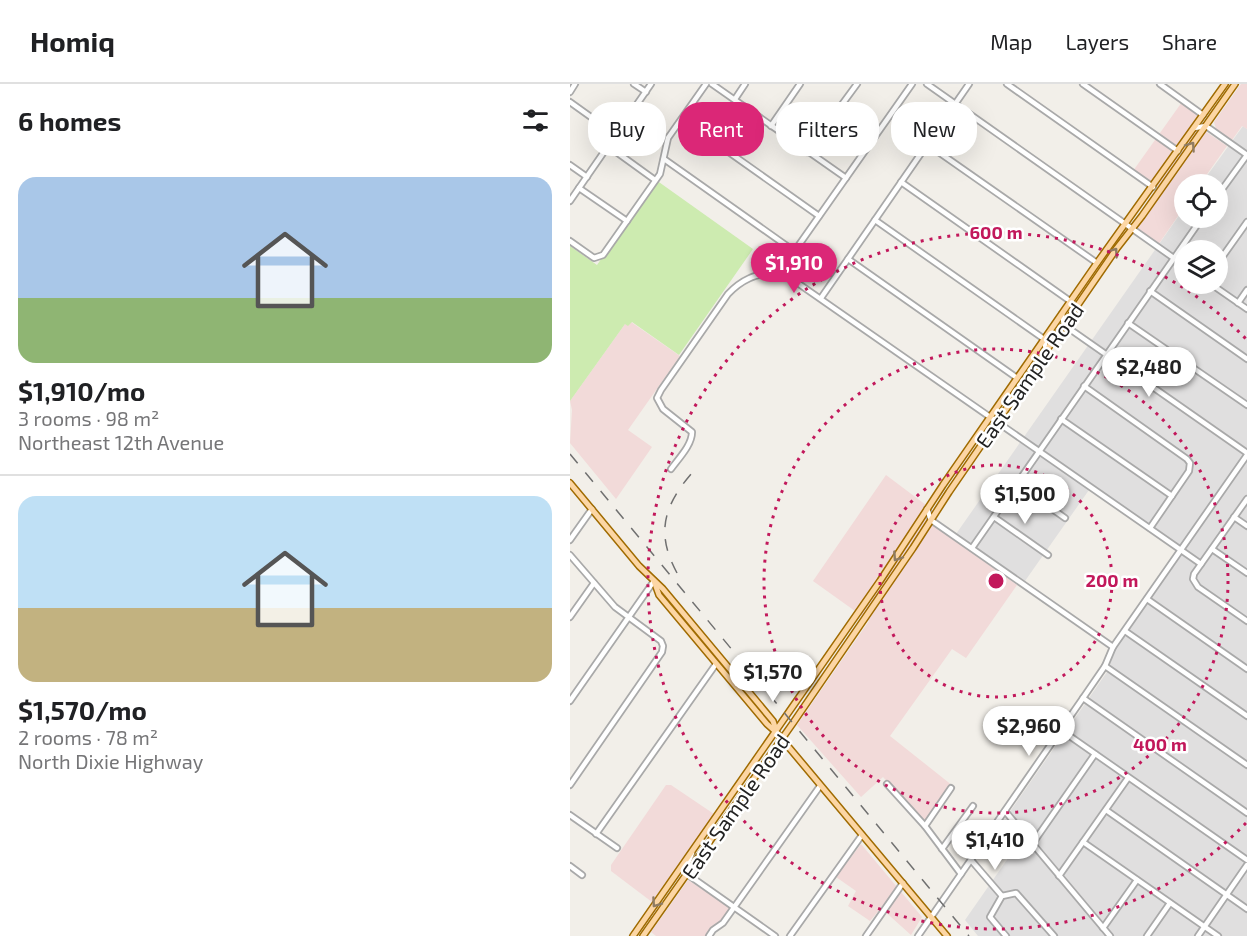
<!DOCTYPE html>
<meta charset="utf-8">
<style>
body{margin:0;font-family:"Exo 2",sans-serif;background:#f6f6f6;color:#202124;height:100vh;display:flex;flex-direction:column;font-size:22px;white-space:nowrap}
*{box-sizing:border-box;margin:0}
p{font-size:20px;color:#757577}
.icon{flex:none;width:33px;height:33px;fill:none;stroke:currentColor;stroke-width:2;stroke-linecap:round;stroke-linejoin:round}
.map{position:relative;flex:1;overflow:hidden}
.drawer{display:flex;flex-direction:column;background:#fff;width:570px}
.drawer>*{flex:none}
.guide{position:absolute;left:18px;top:18px;width:568px;height:54px;display:flex;gap:12px}
.controls{position:absolute;left:604px;top:90px;display:grid;gap:12px}
.controls a{display:grid;place-items:center;width:54px;height:54px;border-radius:50%;background:#fff;box-shadow:0 6px 24px #0002;font-size:30px}
.price{position:absolute;translate:-50% -51px;padding:0 14px;border-radius:21px;background:#fff;color:#222;font-size:20px;line-height:39px;filter:drop-shadow(0 2px 3px #0008)}
.price::after{content:'';position:absolute;left:50%;top:36px;width:18px;height:14px;margin-left:-9px;background:inherit;clip-path:polygon(0 0,100% 0,50% 100%)}
.price.current{background:#db2777;color:#fff}
ul{padding:0;list-style:none}
li{display:grid;align-content:center;gap:12px;height:318px;padding:0 18px}
li+li{border-top:2px solid #e0e0e0}
li span{display:grid;place-items:center;height:186px;border-radius:18px;color:#555}
li>.icon{margin-inline-start:auto}
span .icon{width:108px;height:108px;fill:#fffc;stroke-width:1}
li b{font-size:26px}
h2{display:flex;justify-content:space-between;align-items:center;height:72px;padding:0 18px;font-size:26px}
.pill{padding:0 21px;border-radius:24px;background:#fff;box-shadow:0 6px 24px #0002;font-size:21px;line-height:54px}
.pill.current{background:#db2777;color:#fff}
header{display:flex;align-items:center;gap:36px;box-sizing:border-box;height:84px;padding:0 30px;background:#fff;border-bottom:2px solid #e0e0e0}
header strong{font-size:28px}
nav{display:flex;gap:33px;margin-inline-start:auto;font-size:21px}
main{display:flex;flex:1;min-height:0}
.map>svg:first-child{display:block}
.residential{fill:#e0dfdf;fill-rule:evenodd}
.commercial{fill:#f2dad9}
.grass{fill:#cdebb0}
.lines{fill:none;stroke-linecap:round;stroke-linejoin:round}
.minor-casing{stroke:#a9a9a9;stroke-width:8}
.major-casing{stroke:#a06b00;stroke-width:8}
.minor{stroke:#fff;stroke-width:4.5}
.major{stroke:#fcd6a4;stroke-width:5}
.rail{stroke:#707070;stroke-width:1.5;stroke-dasharray:12 12;stroke-linecap:butt}
.oneway{stroke:#8f7c63}
.ring{fill:none;stroke:#c2185b;stroke-width:3;stroke-dasharray:3 6}
.labels{text-anchor:middle;dominant-baseline:central;stroke-width:5;stroke-linejoin:round;paint-order:stroke}
.street-label{font-size:21px;fill:#222;stroke:#fff}
.centre{fill:#c2185b;stroke:#fff;stroke-width:3}
.ring-label{font-size:18px;text-anchor:middle;font-weight:bold;fill:#c2185b;stroke:#fff;stroke-width:5;stroke-linejoin:round;paint-order:stroke}
</style>
<header>
<strong>Homiq</strong>
<nav><a>Map</a><a>Layers</a><a>Share</a></nav>
</header>
<main>
<section class="drawer">
<h2>6 homes<svg class="icon" aria-label="filters" viewBox="0 0 24 24"><path d="M4 7h16M4 17h16"/><circle cx="9" cy="7" r="2"/><circle cx="15" cy="17" r="2"/></svg></h2>
<ul>
<li><span style="background:linear-gradient(#a9c7e8 65%,#8fb573 0)"><svg class="icon" aria-label="home" viewBox="0 0 24 24"><path d="M3 11l9-7 9 7M6 9v11h12V9"/></svg></span><div><b>$1,910/mo</b><p>3 rooms · 98 m²</p><p>Northeast 12th Avenue</p></div></li>
<li><span style="background:linear-gradient(#bfe0f5 60%,#c2b280 0)"><svg class="icon" aria-label="home" viewBox="0 0 24 24"><path d="M3 11l9-7 9 7M6 9v11h12V9"/></svg></span><div><b>$1,570/mo</b><p>2 rooms · 78 m²</p><p>North Dixie Highway</p></div></li>
</ul>
</section>
<div class="map">
<svg width="677" height="852" viewBox="0 0 677 852">
<rect width="100%" height="100%" fill="#f2efe9"/>
<path class="residential" d="M673,42l4,3v807h-269l-13,-16 46,-66 -16,-21 112,-161 8,-22 -2,-8 63,-91 -87,-61 -64,91 -69,-47 229,-327v11h33v-34h-17zM615,166h33v34h-33z"/>
<g class="commercial">
<polygon points="671,0 677,0 677,45 672,42 662,56 646,45 644,38"/>
<polygon points="612,18 629,30 623,39 657,62 630,100 615,100 615,122 588,161 565,144 592,107 563,87"/>
<polygon points="61,238 110,272 58,346 82,363 46,415 0,359 2,326 0,317 55,240"/>
<polygon points="316,391 356,421 366,443 447,501 396,574 382,565 320,652 383,702 354,739 313,693 291,713 227,641 299,537 243,497"/>
<polygon points="96,701 101,701 144,730 82,818 41,787 41,781"/>
<polygon points="291,760 352,833 341,851 311,824 300,837 278,822 286,807 266,793"/>
<polygon points="118,796 161,824 150,840 142,844 136,852 86,852 81,848"/>
</g>
<polygon class="grass" points="86,96 183,165 109,271 62,238 58,242 55,240 0,317 0,162 27,181"/>
<g class="lines">
<g class="minor-casing">
<g id="minor">
<polyline points="64,0 76,8"/>
<polyline points="142,0 276,94"/>
<polyline points="357,0 615,182"/>
<polyline points="437,0 583,103"/>
<polyline points="513,0 608,67"/>
<polyline points="590,0 633,31"/>
<polyline points="0,8 5,0"/>
<polyline points="165,15 175,0"/>
<polyline points="0,18 46,51"/>
<polyline points="112,35 249,132"/>
<polyline points="201,42 230,0"/>
<polyline points="624,44 636,42 677,71"/>
<polyline points="357,60 527,179"/>
<polyline points="38,62 85,96"/>
<polyline points="237,68 287,0"/>
<polyline points="94,75 224,167"/>
<polyline points="0,81 17,93"/>
<polyline points="331,98 500,217"/>
<polyline points="9,104 57,137"/>
<polyline points="648,111 677,71"/>
<polyline points="0,117 81,0"/>
<polyline points="305,136 474,255 476,266"/>
<polyline points="0,157 24,174 33,171 90,90 98,54 136,0"/>
<polyline points="278,175 447,294"/>
<polyline points="648,179 677,138"/>
<polyline points="212,185 229,200 631,480"/>
<polyline points="212,185 342,0"/>
<polyline points="641,200 677,225"/>
<polyline points="580,207 677,275"/>
<polyline points="251,214 399,0"/>
<polyline points="668,219 677,206"/>
<polyline points="492,230 494,241 677,369"/>
<polyline points="558,239 677,321"/>
<polyline points="514,302 617,375 620,379 619,387 580,444"/>
<polyline points="491,335 602,412"/>
<path d="M101,385c8,-11 21,-24 21,-37l-29,-23 -6,-11 4,-8 67,-96c17,-18 30,-19 54,-25"/>
<polyline points="447,400 495,434"/>
<polyline points="677,415 624,490 623,495 628,503 677,537"/>
<polyline points="357,425 361,436 543,563"/>
<polyline points="424,433 478,471"/>
<polyline points="664,433 677,442"/>
<polyline points="0,456 22,425"/>
<polyline points="402,464 632,134"/>
<polyline points="642,465 677,489"/>
<polyline points="0,471 45,523 91,557 93,562 92,568 0,701"/>
<polyline points="577,515 677,585"/>
<polyline points="0,533 24,499"/>
<polyline points="555,547 677,632"/>
<polyline points="535,582 677,681"/>
<polyline points="513,614 677,729"/>
<polyline points="0,617 84,497"/>
<polyline points="491,646 677,776"/>
<polyline points="317,700 355,742 391,790"/>
<polyline points="536,726 677,825"/>
<polyline points="435,727 540,852"/>
<polyline points="0,731 47,764"/>
<polyline points="355,742 381,704"/>
<polyline points="26,750 146,580"/>
<polyline points="382,752 391,758 401,747 415,757"/>
<polyline points="513,758 648,852"/>
<polyline points="463,759 525,670"/>
<polyline points="372,765 403,722"/>
<polyline points="122,769 117,782 117,790 205,852"/>
<polyline points="401,776 432,812"/>
<polyline points="0,782 12,791"/>
<polyline points="489,792 558,694"/>
<polyline points="533,844 567,796"/>
<polyline points="139,852 143,846 153,839 250,702"/>
<polyline points="220,852 292,751"/>
<polyline points="296,852 333,799"/>
<polyline points="348,852 513,614 535,582 543,563 677,371"/>
<polyline points="436,852 420,833 432,812 446,809 484,852"/>
<polyline points="577,852 600,819"/>
<polyline points="628,852 677,781"/>
</g>
</g>
<g class="major-casing">
<g id="major">
<polyline points="0,399 69,482 93,505 203,637 206,646"/>
<polyline points="84,497 89,511 197,640 206,648 377,852"/>
<polyline points="63,852 310,497 373,401 527,179 655,0"/>
<polyline points="73,852 223,639 343,464 379,408 547,164 572,132 665,0"/>
</g>
</g>
<use href="#minor" class="minor"/>
<use href="#major" class="major"/>
<g class="rail">
<polyline points="0,370 399,852"/>
<path d="M107,489c-21,-39 -14,-66 14,-99"/>
</g>
</g>
<defs><path id="oneway-chevron" d="M-2-3.5L2.5 0L-2 3.5" fill="none" stroke-width="1.6" stroke-linecap="round" stroke-linejoin="round" transform="scale(1.5)"/></defs>
<g class="oneway">
<use href="#oneway-chevron" transform="translate(621 62) rotate(-55)"/>
<use href="#oneway-chevron" transform="translate(544 168) rotate(-55)"/>
<use href="#oneway-chevron" transform="translate(327 473) rotate(124)"/>
<use href="#oneway-chevron" transform="translate(86 819) rotate(125)"/>
</g>
<g class="ring">
<circle cx="426" cy="497" r="116"/>
<circle cx="426" cy="497" r="232"/>
<path d="M676 739A348 348 0 1 1 676 255"/>
</g>
<g class="labels">
<g class="street-label">
<text transform="translate(459 291) rotate(-55)">East Sample Road</text>
<text transform="translate(165 722) rotate(-55)">East Sample Road</text>
</g>
</g>
<circle cx="426" cy="497" r="9" class="centre"/>
<g class="ring-label">
<text x="426" y="155">600 m</text>
<text x="542" y="503">200 m</text>
<text x="590" y="667">400 m</text>
</g>
</svg>
<div class="controls">
<a><svg class="icon" aria-label="locate" viewBox="0 0 24 24"><circle cx="12" cy="12" r="6"/><path d="M12 2v4M12 18v4M2 12h4M18 12h4"/></svg></a>
<a><svg class="icon" aria-label="layers" viewBox="0 0 24 24"><path d="M12 4l9 5-9 5-9-5zM3 14l9 5 9-5"/></svg></a>
</div>
<b class="price current" style="left:224px;top:210px">$1,910</b>
<b class="price" style="left:579px;top:314px">$2,480</b>
<b class="price" style="left:455px;top:441px">$1,500</b>
<b class="price" style="left:203px;top:619px">$1,570</b>
<b class="price" style="left:459px;top:673px">$2,960</b>
<b class="price" style="left:425px;top:787px">$1,410</b>
<div class="guide">
<a class="pill">Buy</a>
<a class="pill current">Rent</a>
<a class="pill">Filters</a>
<a class="pill">New</a>
</div>
</div>
</main>
